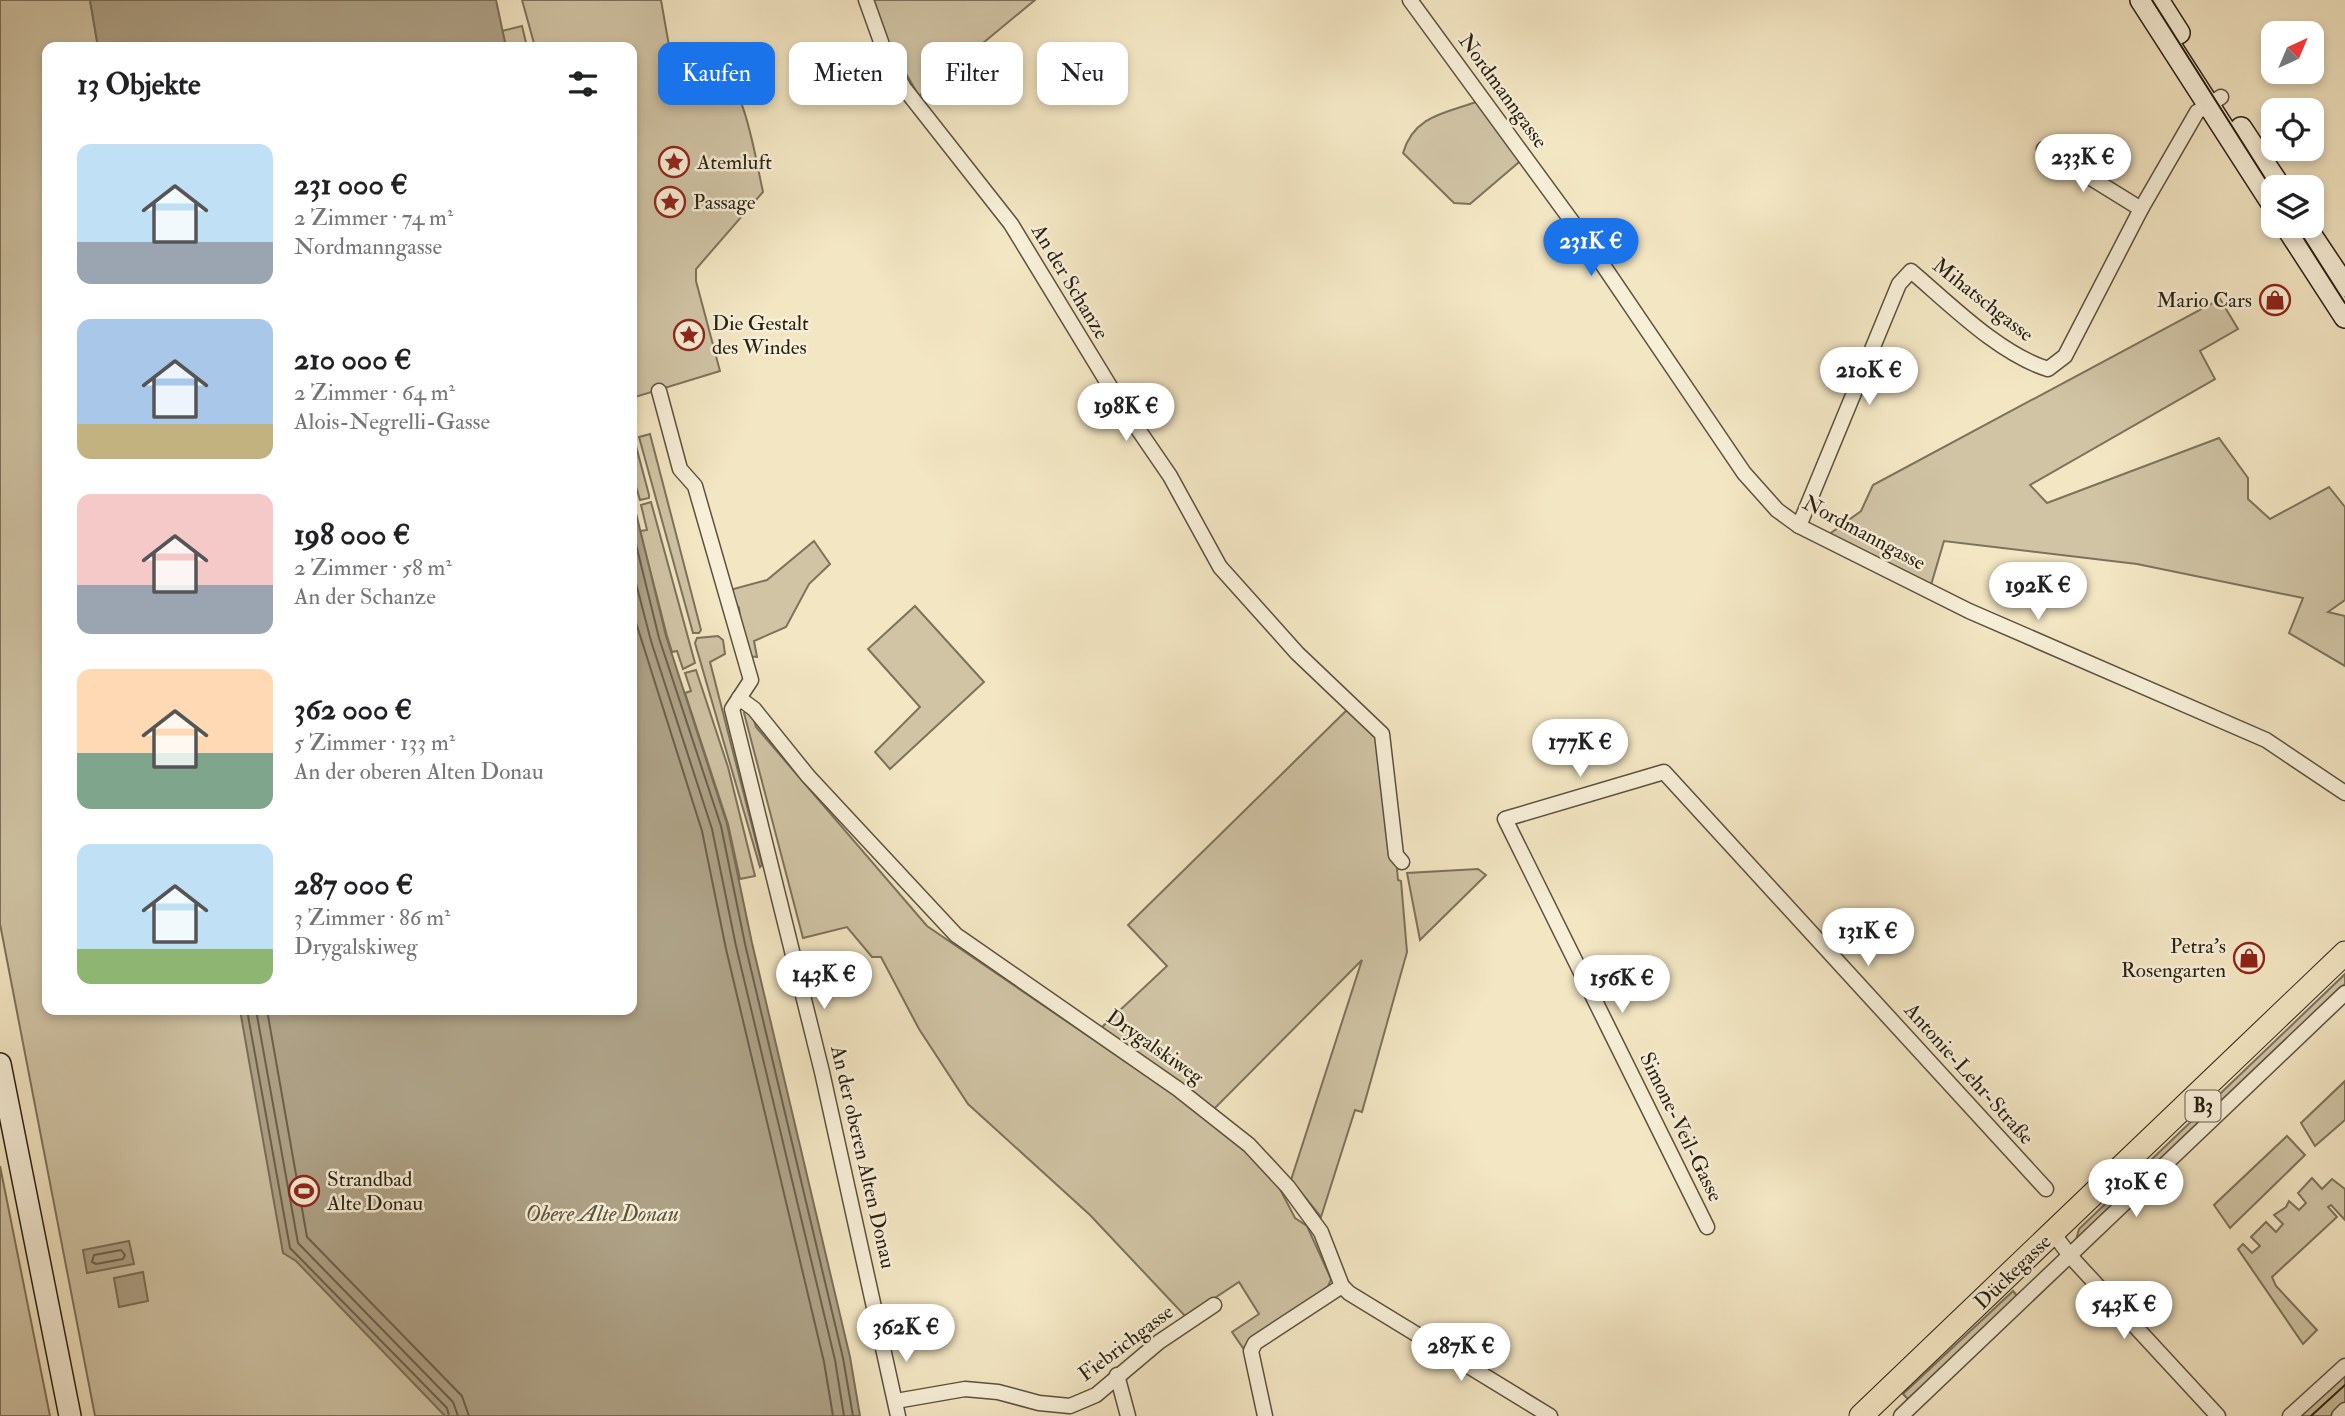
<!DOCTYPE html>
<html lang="de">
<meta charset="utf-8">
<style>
body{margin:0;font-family:"IM FELL Double Pica",serif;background:#f2f2f2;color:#202124;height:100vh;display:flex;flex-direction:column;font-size:26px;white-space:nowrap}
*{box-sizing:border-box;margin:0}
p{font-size:23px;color:#757577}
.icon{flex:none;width:38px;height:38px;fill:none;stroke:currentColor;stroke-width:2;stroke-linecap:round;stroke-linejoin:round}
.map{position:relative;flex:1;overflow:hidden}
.side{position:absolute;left:42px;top:42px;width:595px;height:973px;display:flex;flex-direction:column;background:#fff;border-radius:14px;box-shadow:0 4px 10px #0003}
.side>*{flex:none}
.guide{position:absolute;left:658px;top:42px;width:665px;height:63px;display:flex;gap:14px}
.needle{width:46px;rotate:44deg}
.fabs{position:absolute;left:2261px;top:21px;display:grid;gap:14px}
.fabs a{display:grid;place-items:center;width:63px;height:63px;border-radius:14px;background:#fff;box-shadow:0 4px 10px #0003;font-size:35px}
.price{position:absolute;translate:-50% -60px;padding:0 16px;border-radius:24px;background:#fff;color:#222;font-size:23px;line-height:46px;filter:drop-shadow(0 2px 4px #0008)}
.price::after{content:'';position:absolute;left:50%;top:42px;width:21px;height:16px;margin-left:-10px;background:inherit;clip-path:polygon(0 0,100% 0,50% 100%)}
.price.on{background:#1a73e8;color:#fff}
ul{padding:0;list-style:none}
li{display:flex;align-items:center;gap:21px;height:175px;padding:0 35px}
li span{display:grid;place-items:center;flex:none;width:196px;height:140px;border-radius:14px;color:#555}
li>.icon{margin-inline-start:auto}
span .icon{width:84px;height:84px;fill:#fffc;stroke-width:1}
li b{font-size:30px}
h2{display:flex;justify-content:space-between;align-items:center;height:84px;padding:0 35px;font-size:30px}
.pill{padding:0 24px;border-radius:14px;background:#fff;box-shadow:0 4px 10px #0003;font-size:24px;line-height:63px}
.pill.on{background:#1a73e8;color:#fff}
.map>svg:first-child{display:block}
.green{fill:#d0c4a5;stroke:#7c725c;stroke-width:2}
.water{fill:#aea287;stroke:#786e58;stroke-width:2}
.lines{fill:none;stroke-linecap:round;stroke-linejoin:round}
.shore{stroke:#6b604c;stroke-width:2}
.street-casing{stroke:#5b513e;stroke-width:17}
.secondary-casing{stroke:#281f12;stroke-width:24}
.primary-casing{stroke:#281f12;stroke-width:25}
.street{stroke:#f7efd8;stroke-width:14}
.secondary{stroke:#f7efd8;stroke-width:21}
.primary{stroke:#f3e6c3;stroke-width:23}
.tram{stroke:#281f12;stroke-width:2}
.labels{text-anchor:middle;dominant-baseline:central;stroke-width:5;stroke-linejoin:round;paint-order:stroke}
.shield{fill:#f7efd8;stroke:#665d4d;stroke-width:2}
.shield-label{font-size:19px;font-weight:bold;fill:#281f12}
.street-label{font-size:21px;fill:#281f12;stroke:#f7efd8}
.poi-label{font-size:21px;fill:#281f12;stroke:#f7efd8;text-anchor:start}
.water-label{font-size:23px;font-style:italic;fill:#5e5341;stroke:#f7efd8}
</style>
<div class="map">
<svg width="2345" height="1416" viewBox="0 0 2345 1416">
<rect width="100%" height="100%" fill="#f3e6c3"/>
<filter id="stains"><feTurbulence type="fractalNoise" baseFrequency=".00286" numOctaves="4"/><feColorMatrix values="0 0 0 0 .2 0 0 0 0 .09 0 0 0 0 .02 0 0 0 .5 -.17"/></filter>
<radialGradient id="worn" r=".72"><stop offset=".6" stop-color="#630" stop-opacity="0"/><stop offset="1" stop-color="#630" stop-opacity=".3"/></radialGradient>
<g class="green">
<polygon points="0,0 90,0 98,47 47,47 47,1010 517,1010 602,1416 95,1416 0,924"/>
<path d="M522,0h139l14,80 33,-32c39,44 43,89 55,144l-67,77v12l24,90 -88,27v-351h-97z"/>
<polygon points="872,0 1035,0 919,96 878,25"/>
<polygon points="522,26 527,47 506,47 502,31"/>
<path d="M1479,101l46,56 -55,47 -16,-1 -51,-50c11,-38 43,-40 76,-52z"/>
<polygon points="2220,299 2238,329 2200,351 2215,379 2030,485 2047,503 2219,438 2248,478 2248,499 2270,519 2329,487 2345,507 2345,600 2328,612 2345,616 2345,666 2289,633 2303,598 2137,564 1944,541 1931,585 1828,535 1861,511 1873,485"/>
<polygon points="632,431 649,495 649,498 640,500 635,483 632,484"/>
<polygon points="650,434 701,630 699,633 693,633 639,437"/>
<polygon points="651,502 695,663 683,669 677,651 672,652 667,636 640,531 647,530 641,505"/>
<polygon points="814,541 830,564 809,584 786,627 754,641 757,657 745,656 739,608 726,591 767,580"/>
<polygon points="915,606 984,682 890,769 875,752 920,707 868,649"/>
<polygon points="718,636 723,640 725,654 710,662 762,865 760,867 695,643 697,638"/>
<polygon points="696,670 728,767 755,876 740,879 728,824 685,693 691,691 685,673"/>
<polygon points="1352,705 1382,734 1402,862 1397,869 1398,880 1401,881 1407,952 1362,1112 1355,1110 1321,1217 1291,1180 1362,960 1213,1110 1101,1028 1167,966 1128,925"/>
<polygon points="747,711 753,716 756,727 927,926 1176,1096 1255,1159 1280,1189 1295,1218 1307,1226 1331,1279 1327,1289 1243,1348 1232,1332 1259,1314 1239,1282 1186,1317 1090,1215 968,1104 919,1029 881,957 872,957 847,927 803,938 744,713"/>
<polygon points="1478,869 1486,875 1420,940 1407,873"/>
<polygon points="2345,974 2345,984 2076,1240 2079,1229"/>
<polygon points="2345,1081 2345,1120 2315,1146 2301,1123"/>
<polygon points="2287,1136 2305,1155 2230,1228 2214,1205"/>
<polygon points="0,1166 50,1416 0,1416"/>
<polygon points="2312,1178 2322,1189 2332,1179 2345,1189 2345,1220 2331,1205 2328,1207 2337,1217 2272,1277 2276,1286 2317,1330 2303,1344 2238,1249 2243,1244 2252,1253 2260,1246 2251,1237 2266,1222 2276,1232 2283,1224 2274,1215 2286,1207 2289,1201 2299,1210 2306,1203 2298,1193"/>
<polygon points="2013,1291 2018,1297 1910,1401 1903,1394"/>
<polygon points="2345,1374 2345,1403 2332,1416 2299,1416"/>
</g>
<g class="water">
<polygon points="90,0 496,0 506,47 98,47"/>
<polygon points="632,497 666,636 727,824 752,943 850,1357 860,1416 445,1416 296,1261 283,1253 240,1010 632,1010"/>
<polygon points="129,1241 134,1264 87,1273 83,1250"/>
<polygon points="143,1272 148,1301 119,1307 114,1278"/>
</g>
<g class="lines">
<g class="shore">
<polyline points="632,528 659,638 721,826 745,944 843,1358 853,1416"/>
<polyline points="632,568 651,641 712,829 736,946 835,1360 844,1416"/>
<polyline points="632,610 702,831 726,949 824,1362 833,1416"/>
<polyline points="247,1010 290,1248 447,1408 449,1416"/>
<polyline points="256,1010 298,1243 453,1402 458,1416"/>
<polyline points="267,1010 307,1237 462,1396 469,1416"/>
<polygon points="121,1250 125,1255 123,1259 96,1264 92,1262 94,1255"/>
</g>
<g class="street-casing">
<g id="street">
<polyline points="866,0 885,53 904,88 1011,224 1120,403 1170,476 1220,567 1297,653 1382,734 1396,855 1402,862"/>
<polyline points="1410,0 1590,246 1744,473 1777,510 1799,526 1969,611 2266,740 2345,793"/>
<polyline points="2044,149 2141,209"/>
<polyline points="659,391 680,469 695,486 751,680 732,709 822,1072 898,1416"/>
<path d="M1799,526l100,-242 12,-13c39,33 88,83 137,98l17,-13 76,-147 56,-97 24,-15"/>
<polyline points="739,698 754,709 808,776 956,935 1178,1089 1249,1145 1288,1187 1321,1232 1342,1286 1349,1293 1550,1416"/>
<polyline points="1707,1227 1505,819 1664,772 2046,1189"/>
<polyline points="2053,1233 2071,1257 2218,1416"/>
<polyline points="1117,1375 1128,1416"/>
<polyline points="896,1401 965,1389 998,1392 1039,1403 1070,1406 1096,1395 1159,1342 1214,1305"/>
<polyline points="1265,1416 1251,1351 1255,1343 1342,1286"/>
<polyline points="1901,1416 2345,993"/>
<polyline points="2290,1416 2345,1366"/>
<polyline points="2339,1416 2345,1410"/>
</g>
</g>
<g class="secondary-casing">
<g id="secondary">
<polyline points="2141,0 2273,205"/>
<polyline points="2158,0 2179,33"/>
<polyline points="2241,128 2280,187"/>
<polyline points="2286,226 2345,317"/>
<polyline points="2305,226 2345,286"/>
<polyline points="0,1064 70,1416"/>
</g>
</g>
<g class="primary-casing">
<polyline id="primary" points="1861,1416 2345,953"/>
</g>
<use href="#street" class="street"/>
<use href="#secondary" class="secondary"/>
<use href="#primary" class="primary"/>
<g class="tram">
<polyline points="2152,0 2273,191"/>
<polyline points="2296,226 2345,303"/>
<polyline points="2311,1416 2345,1385"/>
</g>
</g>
<defs>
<g id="sight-ring" transform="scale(1.575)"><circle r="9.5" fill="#f7efd8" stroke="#8f2418" stroke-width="1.5"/><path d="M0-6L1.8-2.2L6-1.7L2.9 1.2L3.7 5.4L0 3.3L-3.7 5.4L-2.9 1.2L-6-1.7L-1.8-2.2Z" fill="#8f2418"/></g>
<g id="shop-ring" transform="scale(1.575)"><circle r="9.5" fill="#f7efd8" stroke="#8f2418" stroke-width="1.5"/><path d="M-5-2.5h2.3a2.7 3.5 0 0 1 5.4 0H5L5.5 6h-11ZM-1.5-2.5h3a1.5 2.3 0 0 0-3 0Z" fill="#8f2418"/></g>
<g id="stadium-ring" transform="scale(1.575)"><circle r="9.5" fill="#f7efd8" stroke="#8f2418" stroke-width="1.5"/><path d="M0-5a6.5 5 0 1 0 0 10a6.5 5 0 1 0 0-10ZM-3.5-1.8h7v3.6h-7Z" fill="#8f2418"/></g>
</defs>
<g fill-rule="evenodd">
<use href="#sight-ring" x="674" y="162"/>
<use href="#sight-ring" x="670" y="202"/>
<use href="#shop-ring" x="2275" y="300"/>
<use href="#sight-ring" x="689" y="335"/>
<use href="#shop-ring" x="2249" y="958"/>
<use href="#stadium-ring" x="304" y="1191"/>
</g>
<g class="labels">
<rect class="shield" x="2185.5" y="1090.5" width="35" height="31" rx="5"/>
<g class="shield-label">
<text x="2203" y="1106">B3</text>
</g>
<g class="street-label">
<text transform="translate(1503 91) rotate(54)">Nordmanngasse</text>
<text transform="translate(1070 282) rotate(59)">An der Schanze</text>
<text transform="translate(1983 300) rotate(38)">Mihatschgasse</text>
<text transform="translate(1864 533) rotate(28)">Nordmanngasse</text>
<text transform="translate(1155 1047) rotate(35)">Drygalskiweg</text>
<text transform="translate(1969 1074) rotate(48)">Antonie-Lehr-Straße</text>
<text transform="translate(1681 1127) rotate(64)">Simone-Veil-Gasse</text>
<text transform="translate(863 1157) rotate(77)">An der oberen Alten Donau</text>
<text transform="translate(2013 1272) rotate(-44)">Dückegasse</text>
<text transform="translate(1126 1343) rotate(-37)">Fiebrichgasse</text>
</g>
<g class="poi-label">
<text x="697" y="162">Atemluft</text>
<text x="693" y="202">Passage</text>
<text x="2252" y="300" text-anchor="end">Mario Cars</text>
<text x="712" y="323">Die Gestalt<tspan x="712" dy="24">des Windes</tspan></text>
<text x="2226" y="946" text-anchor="end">Petra's<tspan x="2226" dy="24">Rosengarten</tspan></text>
<text x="327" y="1179">Strandbad<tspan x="327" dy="24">Alte Donau</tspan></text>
</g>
<g class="water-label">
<text x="602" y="1213">Obere Alte Donau</text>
</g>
</g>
<rect width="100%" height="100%" filter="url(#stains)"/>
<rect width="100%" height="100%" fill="url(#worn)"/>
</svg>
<div class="fabs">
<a><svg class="needle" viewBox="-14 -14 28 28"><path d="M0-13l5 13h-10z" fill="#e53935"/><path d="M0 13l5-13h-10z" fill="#757577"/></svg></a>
<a><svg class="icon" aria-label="locate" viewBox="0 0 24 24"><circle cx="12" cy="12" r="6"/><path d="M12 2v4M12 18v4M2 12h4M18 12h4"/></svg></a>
<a><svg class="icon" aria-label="layers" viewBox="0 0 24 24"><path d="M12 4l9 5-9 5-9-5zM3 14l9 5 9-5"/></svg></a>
</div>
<b class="price" style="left:2083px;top:194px">233K €</b>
<b class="price on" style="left:1591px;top:278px">231K €</b>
<b class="price" style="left:1869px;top:407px">210K €</b>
<b class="price" style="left:1126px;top:443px">198K €</b>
<b class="price" style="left:2038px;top:622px">192K €</b>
<b class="price" style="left:1580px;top:779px">177K €</b>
<b class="price" style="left:1868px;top:968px">131K €</b>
<b class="price" style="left:824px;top:1011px">143K €</b>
<b class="price" style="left:1622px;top:1015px">156K €</b>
<b class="price" style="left:2136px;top:1219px">310K €</b>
<b class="price" style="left:2124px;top:1341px">543K €</b>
<b class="price" style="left:906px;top:1364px">362K €</b>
<b class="price" style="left:1461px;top:1383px">287K €</b>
<div class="guide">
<a class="pill on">Kaufen</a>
<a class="pill">Mieten</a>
<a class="pill">Filter</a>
<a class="pill">Neu</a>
</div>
<section class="side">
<h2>13 Objekte<svg class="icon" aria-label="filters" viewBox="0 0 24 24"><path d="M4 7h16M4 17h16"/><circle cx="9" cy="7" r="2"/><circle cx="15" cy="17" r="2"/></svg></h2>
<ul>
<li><span style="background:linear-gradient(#bfe0f5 70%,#9aa5b1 0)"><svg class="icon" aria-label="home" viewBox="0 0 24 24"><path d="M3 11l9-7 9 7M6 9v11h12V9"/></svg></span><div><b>231 000 €</b><p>2 Zimmer · 74 m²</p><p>Nordmanngasse</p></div></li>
<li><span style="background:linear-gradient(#a9c7e8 75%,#c2b280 0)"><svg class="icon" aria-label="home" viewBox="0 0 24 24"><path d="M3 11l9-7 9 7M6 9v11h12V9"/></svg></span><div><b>210 000 €</b><p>2 Zimmer · 64 m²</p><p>Alois-Negrelli-Gasse</p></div></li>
<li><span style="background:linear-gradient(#f6c9c9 65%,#9aa5b1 0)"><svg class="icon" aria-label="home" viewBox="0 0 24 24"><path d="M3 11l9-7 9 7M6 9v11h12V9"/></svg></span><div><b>198 000 €</b><p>2 Zimmer · 58 m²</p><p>An der Schanze</p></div></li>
<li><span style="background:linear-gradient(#ffd9b3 60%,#7fa58c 0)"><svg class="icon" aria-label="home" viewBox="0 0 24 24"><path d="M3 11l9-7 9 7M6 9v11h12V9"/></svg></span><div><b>362 000 €</b><p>5 Zimmer · 133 m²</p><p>An der oberen Alten Donau</p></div></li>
<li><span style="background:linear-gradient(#bfe0f5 75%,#8fb573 0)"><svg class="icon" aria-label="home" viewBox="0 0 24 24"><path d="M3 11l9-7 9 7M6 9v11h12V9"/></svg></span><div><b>287 000 €</b><p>3 Zimmer · 86 m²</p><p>Drygalskiweg</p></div></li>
</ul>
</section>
</div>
